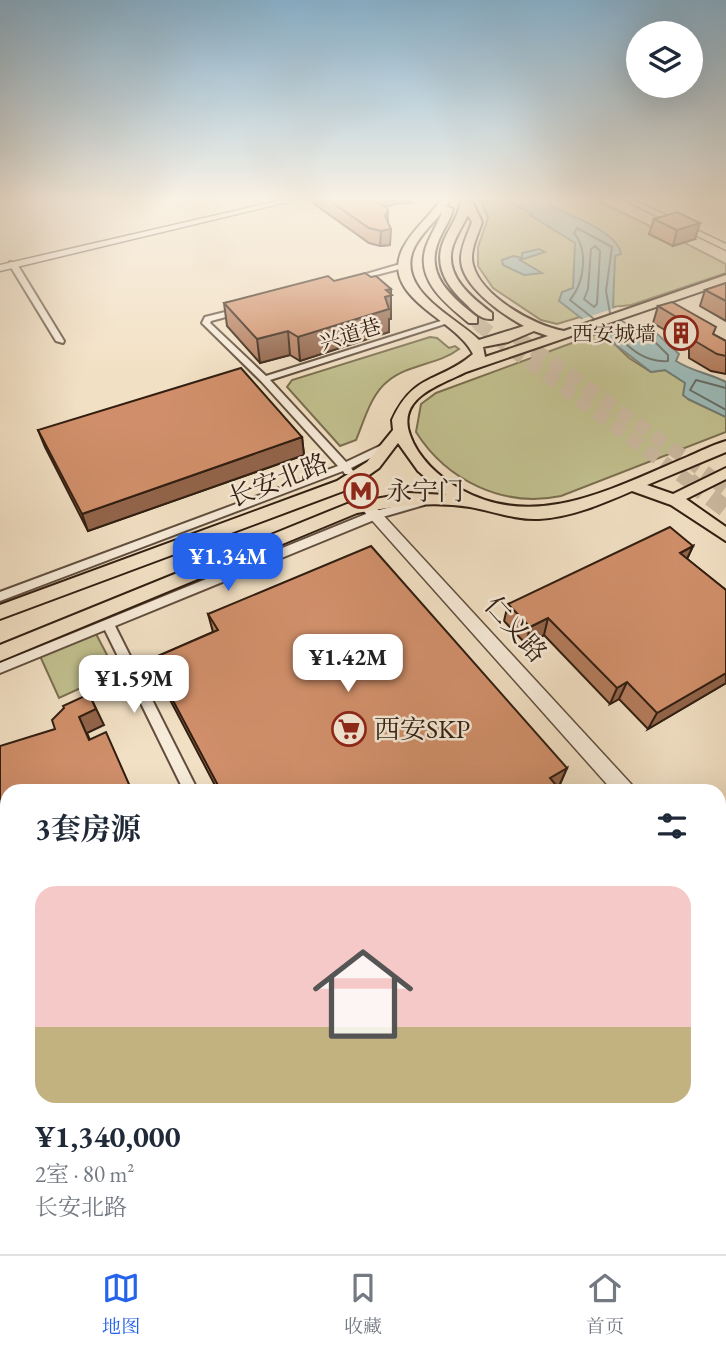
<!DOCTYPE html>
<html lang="zh">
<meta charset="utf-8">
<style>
body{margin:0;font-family:"EB Garamond","Noto Serif SC",serif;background:#f6f6f7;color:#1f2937;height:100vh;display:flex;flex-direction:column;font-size:26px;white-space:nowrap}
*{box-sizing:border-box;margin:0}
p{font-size:23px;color:#747a83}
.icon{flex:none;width:38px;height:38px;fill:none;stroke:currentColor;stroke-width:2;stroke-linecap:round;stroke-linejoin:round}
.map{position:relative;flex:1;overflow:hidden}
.drawer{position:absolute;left:0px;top:784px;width:726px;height:471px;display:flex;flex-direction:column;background:#fff;border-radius:21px 21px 0 0;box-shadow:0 7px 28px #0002}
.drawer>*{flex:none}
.fabs{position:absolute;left:626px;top:21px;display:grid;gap:14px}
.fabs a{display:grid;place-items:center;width:77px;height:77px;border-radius:50%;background:#fff;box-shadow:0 7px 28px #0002;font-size:35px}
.price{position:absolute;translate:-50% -60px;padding:0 16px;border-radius:14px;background:#fff;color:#222;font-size:23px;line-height:46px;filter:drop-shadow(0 2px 4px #0008)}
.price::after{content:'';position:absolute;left:50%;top:42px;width:21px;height:16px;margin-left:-10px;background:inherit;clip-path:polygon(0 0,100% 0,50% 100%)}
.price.on{background:#2563eb;color:#fff}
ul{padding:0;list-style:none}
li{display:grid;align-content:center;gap:14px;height:371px;padding:0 35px}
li+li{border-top:2px solid #e0e1e3}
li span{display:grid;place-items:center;height:217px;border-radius:21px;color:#555}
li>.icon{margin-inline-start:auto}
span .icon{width:126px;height:126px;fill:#fffc;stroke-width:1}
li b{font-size:30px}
h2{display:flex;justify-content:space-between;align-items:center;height:84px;padding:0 35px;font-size:30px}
.dock{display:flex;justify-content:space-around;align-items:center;height:98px;border-top:2px solid #e0e1e3;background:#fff;font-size:19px;color:#747a83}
.dock a{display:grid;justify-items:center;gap:4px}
.dock .on{color:#2563eb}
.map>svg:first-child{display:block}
.green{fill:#c2c08f;stroke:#7a6f50;stroke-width:2}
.water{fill:#9cbcba;stroke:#717d76;stroke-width:2}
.pier{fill:#f2e0c4}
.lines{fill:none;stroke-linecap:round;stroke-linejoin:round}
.shore{stroke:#666d66;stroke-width:2}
.primary-tunnel-far2{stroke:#cbb9a0;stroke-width:11;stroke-dasharray:11 5;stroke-linecap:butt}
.primary-tunnel-far1{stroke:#cbb9a0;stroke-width:14;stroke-dasharray:14 7;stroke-linecap:butt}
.primary-tunnel{stroke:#cbb9a0;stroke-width:18;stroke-dasharray:18 9;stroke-linecap:butt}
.minor-casing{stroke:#614e3e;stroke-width:4}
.tertiary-casing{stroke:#614e3e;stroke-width:3}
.primary-casing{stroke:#311e11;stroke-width:4}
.minor{fill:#f7ebd9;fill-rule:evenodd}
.tertiary{fill:#f7ebd9;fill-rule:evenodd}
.primary{fill:#f2e0c4;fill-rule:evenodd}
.wall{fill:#b37b5b;stroke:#311e11;stroke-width:2}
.shaded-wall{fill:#92644a;stroke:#311e11;stroke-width:2}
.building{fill:#d08f6a;stroke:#311e11;stroke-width:2}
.labels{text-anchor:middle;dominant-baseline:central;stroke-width:5;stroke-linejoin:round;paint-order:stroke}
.far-poi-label{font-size:21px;fill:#311e11;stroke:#f7ebd9;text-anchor:end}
.far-street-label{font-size:21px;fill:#311e11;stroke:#f7ebd9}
.street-label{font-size:26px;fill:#311e11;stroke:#f7ebd9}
.poi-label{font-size:26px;fill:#311e11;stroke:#f7ebd9;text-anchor:start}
</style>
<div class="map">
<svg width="726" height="1254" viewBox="0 0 726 1254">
<rect width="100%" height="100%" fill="#f2e0c4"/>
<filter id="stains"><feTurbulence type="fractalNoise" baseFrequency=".00286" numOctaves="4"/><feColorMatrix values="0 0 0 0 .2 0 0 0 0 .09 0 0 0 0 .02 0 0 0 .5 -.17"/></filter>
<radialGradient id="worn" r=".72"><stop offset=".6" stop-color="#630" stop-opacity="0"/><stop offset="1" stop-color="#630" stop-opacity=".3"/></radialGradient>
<g class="green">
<polygon points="481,201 599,201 660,231 650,235 673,246 683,242 726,264 726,273 631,305 613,307 557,324 541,320 493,288 478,266 478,247 488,218"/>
<path d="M602,332l27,26 22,14 14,-2 21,13 2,16 38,18v15l-165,64c-57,12 -114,-15 -145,-64l5,-28 15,-11z"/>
<path d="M430,337l7,1 12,10 6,-2 4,3c-21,16 -51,15 -71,32 -17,13 -24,40 -32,59l-16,6 -53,-59 5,-7z"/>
<polygon points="95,632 116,672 59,698 40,656"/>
<polygon points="7,946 7,1131 2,1133 0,1123 0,950"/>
<polygon points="141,1248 329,1248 321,1254 143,1254"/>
</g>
<g class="water">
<path d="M507,201h38l5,2 -2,2c18,9 70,26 73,49l-6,2 -2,51 40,23 26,24 -3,7c17,11 33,12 50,21v35l-38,-18 -5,-4 2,-12 -20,-13 -14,2 -92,-71 3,-9 11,-4 2,-45 -45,-28 3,-1z"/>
<polygon points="539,249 545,252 520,260 542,273 524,275 503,265 502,260 513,256 522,258 522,253"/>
</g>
<polygon class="pier" points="618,307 645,322 604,336 579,320"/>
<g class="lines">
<g class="shore">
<polygon points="595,246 600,251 597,304 594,307 584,299 588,289 591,249"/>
<path d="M594,319l-24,-19c14,-17 19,-49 4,-67l3,-5 35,19 -6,44 4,22"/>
<path d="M606,326c20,17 34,37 62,35v-6l-19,-19 -27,-15"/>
<polyline points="726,388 696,380 690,390 726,410"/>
</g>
<polyline class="primary-tunnel-far2" points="473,320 480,326"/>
<g class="primary-tunnel-far1">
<polyline points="478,324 691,483"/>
<polyline points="517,337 720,483"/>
</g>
<g class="primary-tunnel">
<polyline points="689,481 726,509"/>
<polyline points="718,481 726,487"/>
</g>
<g class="minor-casing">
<g id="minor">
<polygon points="10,262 17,264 64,341 63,343 56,341 9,264"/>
<polygon points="404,263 408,265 407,267 353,281 349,279"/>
<polygon points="241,308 244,308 244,312 211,321 210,323 266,376 444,320 451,322 270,380 346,462 384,444 390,444 390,448 351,468 354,472 353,474 345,474 343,471 0,601 0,592 338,466 261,381 202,323 205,317"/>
<polygon points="420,500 424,501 425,503 424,505 379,518 115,626 198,791 184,791 105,630 0,673 0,663 371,512"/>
</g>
</g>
<g class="tertiary-casing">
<g id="tertiary">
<polygon points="278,201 291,201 0,271 0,265"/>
<polygon points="626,201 636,201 726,244 726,250"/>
<polygon points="366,501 371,502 632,785 634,791 613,791 361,508 359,505 361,502"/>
<polygon points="719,886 726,889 726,913 719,911"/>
<polygon points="726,1144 726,1174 719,1177 719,1147"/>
<polygon points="608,1248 639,1248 637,1254 606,1254"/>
</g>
</g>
<g class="primary-casing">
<path id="primary" d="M440,201h10l-4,5 7,3c-3,13 -12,23 -16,36 -11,33 18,54 40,72v6h-8c-23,-19 -54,-43 -43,-76 4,-12 12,-23 16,-35 -9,11 -20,21 -27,34 -22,43 39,70 64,94l45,-14c-21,-11 -63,-40 -63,-67 0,-13 7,-25 11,-37l-4,-7c-5,10 -11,19 -15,30 -10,30 18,52 39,68v6c-11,1 -19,-8 -27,-16 -20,-18 -33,-41 -19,-67 6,-12 13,-22 15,-35h11l10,21c-4,13 -13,29 -9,43 8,31 61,61 91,66l162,-56v8l-260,89c-25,13 -70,25 -56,63 8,23 29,42 50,54 76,43 155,-2 227,-32 12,-5 25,-12 39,-16v11l-79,33 26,9 53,-26v11l-40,20 40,28v14l-55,-36 -39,-14c-30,13 -60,26 -93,28 -25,1 -46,-8 -69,-12 -38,-6 -76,-1 -113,6l-357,148v-16l347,-141 62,-11 37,2 -28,-24 -20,-28 -19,25 -30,21 -349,130v-14l337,-124 30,-19 26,-32 -1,-10c22,-48 47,-37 81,-66 -16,-35 -95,-56 -70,-106 9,-18 26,-31 37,-47zM534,331l14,5 -63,21 -2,-10 25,-5z"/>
</g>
<use href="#minor" class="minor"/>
<use href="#tertiary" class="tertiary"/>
<use href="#primary" class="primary"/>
</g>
<g class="wall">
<polygon points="312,201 412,201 412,203 396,204 384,207 388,222 390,245 380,246 369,243 313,203"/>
<polygon points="654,219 695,239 673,246 649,234"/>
<polygon points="334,281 391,289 391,319 389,319 389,332 300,361 290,355 260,363 227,326 224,303"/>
<polygon points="726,283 726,321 700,306 705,290"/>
<polygon points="658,306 726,341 726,374 711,371 689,358 689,344 653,323"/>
<polygon points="38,430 302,437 304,455 88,531 45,447"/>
<polygon points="693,546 687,559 726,590 726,683 648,729 619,699 610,704 544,635 526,644 504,621 508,604"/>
<polygon points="208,614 567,768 560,784 556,786 561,791 218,791 157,675 151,659 213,632"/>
</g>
<g class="shaded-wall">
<polygon points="368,201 396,201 396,204 367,211"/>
<polygon points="388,209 388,224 391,229 390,245 380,246 381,231"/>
<polygon points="700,223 695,239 673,246 677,230"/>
<polygon points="391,289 391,319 389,319 389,332 300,361 298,337 386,290"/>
<polygon points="288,331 290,355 260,363 257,339"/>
<polygon points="302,437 304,455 88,531 82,514"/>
<polygon points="693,546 685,563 680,553"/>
<polygon points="548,618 544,635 526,644 530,627"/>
<polygon points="726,673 726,683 648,729 657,713"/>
<polygon points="627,682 619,699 610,704 617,688"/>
<polygon points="89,694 104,725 87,733 97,756 89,740 79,717"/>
<polygon points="567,768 560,784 548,791 550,778"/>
<polygon points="4,887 7,894 7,905 0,908 0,889"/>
<polygon points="80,1248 92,1248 94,1254 81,1254"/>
</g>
<g class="building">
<polygon points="330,201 375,201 388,209 385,216 391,229 381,231 369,228"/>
<polygon points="677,212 700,223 677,230 654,219"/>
<polygon points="365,273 371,277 376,276 391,289 386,290 392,295 385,297 389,309 298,337 288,331 257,339 224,303 328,276 334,281"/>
<polygon points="726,283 726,301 705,290"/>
<polygon points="672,302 716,327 713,334 726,341 726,356 717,354 695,341 695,328 658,306"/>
<polygon points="241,368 302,437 82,514 38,430"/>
<polygon points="670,527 693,546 680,553 726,590 726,673 657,713 627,682 617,688 548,618 530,627 508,604"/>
<polygon points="371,546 567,768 550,778 561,791 221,791 151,659 218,630 208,614"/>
<polygon points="89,694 96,709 79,717 89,740 106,732 132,791 7,791 7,892 6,892 4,887 0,889 0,746 55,729 52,720 64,708 63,706"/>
<polygon points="719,977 726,984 726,1083 719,1089"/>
<polygon points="7,1243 7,1248 80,1248 81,1254 0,1254 0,1248"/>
</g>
<linearGradient id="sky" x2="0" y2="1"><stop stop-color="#89b7d6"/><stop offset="0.53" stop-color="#f9f1e4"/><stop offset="1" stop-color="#f9f1e4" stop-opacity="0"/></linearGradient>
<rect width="726" height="376" fill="url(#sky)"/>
<defs>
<g id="building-ring" transform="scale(1.75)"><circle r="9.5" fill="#f7ebd9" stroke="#8f2418" stroke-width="1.5"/><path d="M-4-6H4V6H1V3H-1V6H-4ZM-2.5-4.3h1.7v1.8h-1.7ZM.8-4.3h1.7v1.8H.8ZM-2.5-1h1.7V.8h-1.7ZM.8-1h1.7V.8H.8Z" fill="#8f2418"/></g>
<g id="metro-ring" transform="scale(1.75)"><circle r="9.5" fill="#f7ebd9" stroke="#8f2418" stroke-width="1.5"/><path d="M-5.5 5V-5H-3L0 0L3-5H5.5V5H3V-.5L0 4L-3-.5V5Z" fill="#8f2418"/></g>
<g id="supermarket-ring" transform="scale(1.75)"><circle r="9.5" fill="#f7ebd9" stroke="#8f2418" stroke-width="1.5"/><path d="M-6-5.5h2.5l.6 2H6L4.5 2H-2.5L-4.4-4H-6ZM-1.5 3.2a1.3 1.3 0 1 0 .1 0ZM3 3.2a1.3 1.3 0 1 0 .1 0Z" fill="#8f2418"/></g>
</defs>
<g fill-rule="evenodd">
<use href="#building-ring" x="681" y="333"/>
<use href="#metro-ring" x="361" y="491"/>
<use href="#supermarket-ring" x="349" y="729"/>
</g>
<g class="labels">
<g class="far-poi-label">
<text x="656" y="333">西安城墙</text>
</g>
<g class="far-street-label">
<text transform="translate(350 334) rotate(-17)">兴道巷</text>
</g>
<g class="street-label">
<text transform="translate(278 480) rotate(-21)">长安北路</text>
<text transform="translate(516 629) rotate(48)">仁义路</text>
</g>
<g class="poi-label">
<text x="386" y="491">永宁门</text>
<text x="374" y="729">西安SKP</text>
</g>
</g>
<rect width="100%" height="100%" filter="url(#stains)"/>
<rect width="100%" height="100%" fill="url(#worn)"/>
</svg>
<div class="fabs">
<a><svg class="icon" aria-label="layers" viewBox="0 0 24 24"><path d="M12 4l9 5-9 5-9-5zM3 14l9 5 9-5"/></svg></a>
</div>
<b class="price on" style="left:228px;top:593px">¥1.34M</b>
<b class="price" style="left:348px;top:694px">¥1.42M</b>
<b class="price" style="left:134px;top:715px">¥1.59M</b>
<section class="drawer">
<h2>3套房源<svg class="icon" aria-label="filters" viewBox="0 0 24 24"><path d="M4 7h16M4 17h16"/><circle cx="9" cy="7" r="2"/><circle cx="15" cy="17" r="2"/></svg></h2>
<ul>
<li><span style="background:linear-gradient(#f6c9c9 65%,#c2b280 0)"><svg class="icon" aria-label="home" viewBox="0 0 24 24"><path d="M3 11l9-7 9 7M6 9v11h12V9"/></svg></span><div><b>¥1,340,000</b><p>2室 · 80 m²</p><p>长安北路</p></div></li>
</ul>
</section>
</div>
<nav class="dock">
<a class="on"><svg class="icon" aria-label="map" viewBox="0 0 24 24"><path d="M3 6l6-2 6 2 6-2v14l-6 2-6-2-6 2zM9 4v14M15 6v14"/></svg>地图</a>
<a><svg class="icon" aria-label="saved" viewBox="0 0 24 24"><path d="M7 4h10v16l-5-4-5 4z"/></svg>收藏</a>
<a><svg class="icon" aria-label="home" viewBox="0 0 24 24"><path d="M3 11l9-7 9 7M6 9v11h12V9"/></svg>首页</a>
</nav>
